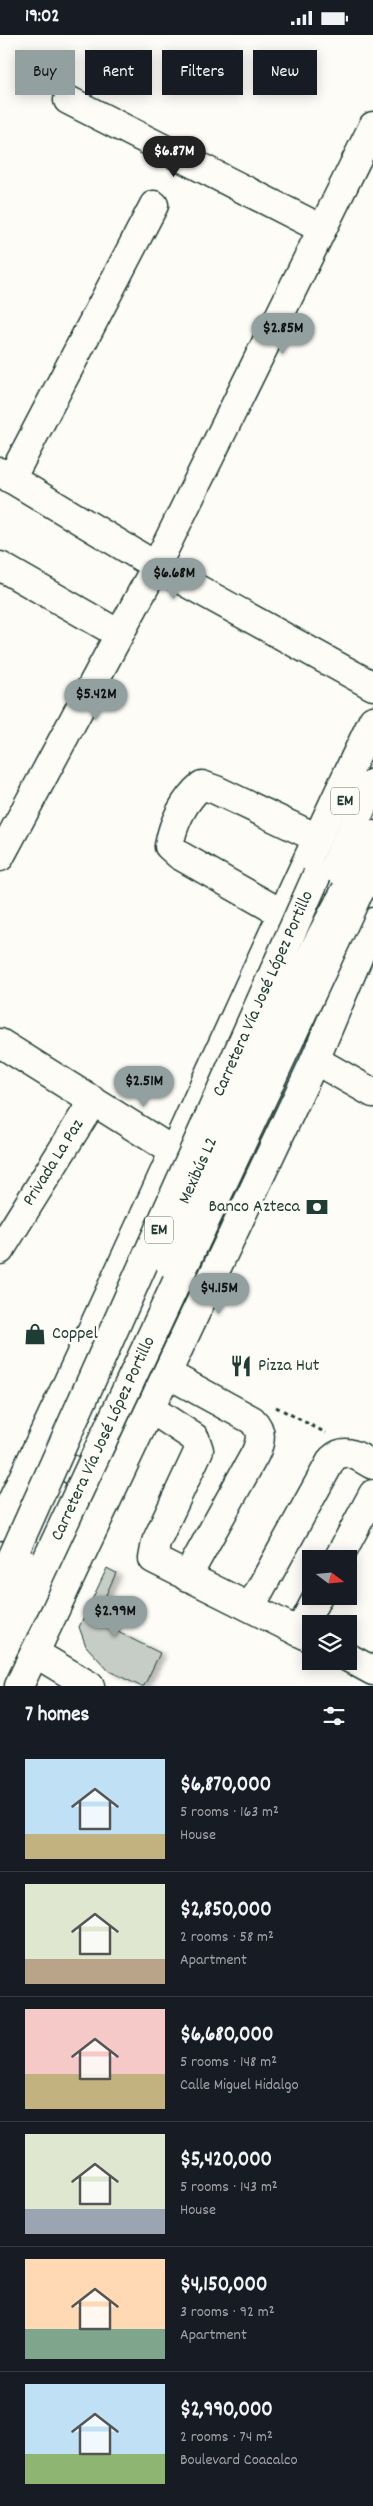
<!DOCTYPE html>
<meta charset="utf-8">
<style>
body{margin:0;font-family:Dekko,sans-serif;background:#242831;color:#f1f3f6;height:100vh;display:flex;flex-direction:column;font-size:19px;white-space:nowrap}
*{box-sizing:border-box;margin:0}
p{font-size:16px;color:#9ea1a6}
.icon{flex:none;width:28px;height:28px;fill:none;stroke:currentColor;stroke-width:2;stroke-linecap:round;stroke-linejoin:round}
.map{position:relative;height:1651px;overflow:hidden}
.panel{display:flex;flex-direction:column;background:#171b24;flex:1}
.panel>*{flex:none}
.banner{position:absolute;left:15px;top:15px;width:344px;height:45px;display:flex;gap:10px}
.needle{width:32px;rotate:106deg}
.fabs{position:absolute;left:302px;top:1515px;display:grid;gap:10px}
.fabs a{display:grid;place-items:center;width:55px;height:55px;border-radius:0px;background:#171b24;box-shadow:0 2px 12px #0003;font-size:25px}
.price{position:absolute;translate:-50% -42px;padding:0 11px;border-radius:18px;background:#92a19f;color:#111;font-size:16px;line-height:32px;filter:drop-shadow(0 1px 2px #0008)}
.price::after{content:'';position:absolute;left:50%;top:30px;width:15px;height:11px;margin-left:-8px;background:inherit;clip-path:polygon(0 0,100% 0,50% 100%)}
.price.current{background:#222;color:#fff}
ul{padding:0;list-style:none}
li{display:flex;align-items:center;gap:15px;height:125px;padding:0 25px}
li+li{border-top:1px solid #363941}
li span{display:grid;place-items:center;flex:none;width:140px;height:100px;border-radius:0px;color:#555}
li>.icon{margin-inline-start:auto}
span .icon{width:60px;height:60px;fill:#fffc;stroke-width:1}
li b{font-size:21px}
h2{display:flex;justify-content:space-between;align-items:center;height:60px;padding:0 25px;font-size:21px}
.pill{padding:0 18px;border-radius:0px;background:#171b24;box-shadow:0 2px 12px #0003;font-size:18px;line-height:45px}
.pill.current{background:#92a19f;color:#111}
.status{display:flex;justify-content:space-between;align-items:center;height:35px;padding:0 25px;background:#171b24;direction:ltr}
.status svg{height:14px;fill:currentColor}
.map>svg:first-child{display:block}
.building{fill:#c6cdc7;stroke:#1f3d34;filter:url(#shadow)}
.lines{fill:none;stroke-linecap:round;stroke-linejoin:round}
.minor-casing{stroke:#1f3d34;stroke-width:31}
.major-casing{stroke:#1f3d34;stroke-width:31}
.path{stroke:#1f3d34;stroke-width:3;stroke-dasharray:4 4;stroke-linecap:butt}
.minor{stroke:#fdfcf7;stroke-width:28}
.major{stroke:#fdfcf7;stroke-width:28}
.minor-bridge-casing{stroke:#1f3d34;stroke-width:31;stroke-linecap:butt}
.major-bridge-casing{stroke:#1f3d34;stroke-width:31;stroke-linecap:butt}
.minor-bridge{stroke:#fdfcf7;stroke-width:28}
.major-bridge{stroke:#fdfcf7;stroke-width:28}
.labels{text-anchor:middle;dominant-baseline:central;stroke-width:5;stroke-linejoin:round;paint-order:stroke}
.shield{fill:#fdfcf7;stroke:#62766e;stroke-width:1}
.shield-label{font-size:16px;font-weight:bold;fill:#1f3d34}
.street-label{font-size:18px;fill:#1f3d34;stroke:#fdfcf7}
.poi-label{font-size:18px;fill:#1f3d34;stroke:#fdfcf7;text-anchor:start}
</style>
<div class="status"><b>19:02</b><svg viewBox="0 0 49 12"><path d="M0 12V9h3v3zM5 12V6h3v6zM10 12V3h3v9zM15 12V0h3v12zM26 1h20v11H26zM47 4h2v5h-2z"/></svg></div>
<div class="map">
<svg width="373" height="1651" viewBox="0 0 373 1651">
<defs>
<filter id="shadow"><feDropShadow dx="5.5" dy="3" stdDeviation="2.5" flood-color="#0004"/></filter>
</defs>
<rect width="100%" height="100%" fill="#fdfcf7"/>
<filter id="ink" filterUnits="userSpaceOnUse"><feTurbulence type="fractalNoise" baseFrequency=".02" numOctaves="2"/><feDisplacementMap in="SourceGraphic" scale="10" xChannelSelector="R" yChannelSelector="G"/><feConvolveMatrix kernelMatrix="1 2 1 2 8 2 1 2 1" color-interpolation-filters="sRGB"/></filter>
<g filter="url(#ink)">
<polygon class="building" points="107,1533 116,1538 105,1562 124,1571 112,1594 160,1618 144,1651 140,1651 109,1636 86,1611 79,1592"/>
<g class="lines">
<g class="minor-casing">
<g id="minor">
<polyline points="68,65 322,194"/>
<polyline points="0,437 156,531 373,651"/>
<polyline points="11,444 154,170"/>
<polyline points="0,531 119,599"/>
<polyline points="0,822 156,531 373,91"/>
<polyline points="329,844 373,748"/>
<polyline points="346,855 373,800"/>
<path d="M281,878l-102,-58 -10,-9c4,-23 15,-46 33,-61l14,5 101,48"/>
<polyline points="0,1008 173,1116"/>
<polyline points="315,1025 373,1058"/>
<polyline points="0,1215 93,1066"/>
<path d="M168,1339l84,46c11,11 9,21 3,34l-68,123"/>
<polyline points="151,1374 195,1403 199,1415 156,1507 153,1524 311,1603"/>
<polyline points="338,1524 373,1459"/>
<path d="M251,1571l81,-147c14,-13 26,-2 41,6"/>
<polyline points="299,1597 318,1561"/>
<polyline points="349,1623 373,1636"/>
</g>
</g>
<g class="major-casing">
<g id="major">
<polyline points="357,861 373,834"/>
<path d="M45,1403c1,4 1,9 3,12 10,17 43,32 62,26"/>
<path d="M0,1491c128,-266 245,-539 373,-806"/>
<polyline points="19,1612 35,1618 90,1651"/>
<polyline points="19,1651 315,1025 373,887"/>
</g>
</g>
<polyline class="path" points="276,1372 326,1398"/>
<use href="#minor" class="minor"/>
<use href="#major" class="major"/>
<g class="minor-bridge-casing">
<g id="minor-bridge">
<path d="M170,1229c57,-125 109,-254 176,-374"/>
<polyline points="0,1578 23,1528"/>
</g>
</g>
<g class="major-bridge-casing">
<g id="major-bridge">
<polyline points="0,1550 317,840"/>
<polyline points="0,1621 29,1563 357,861"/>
</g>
</g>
<use href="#minor-bridge" class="minor-bridge"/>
<use href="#major-bridge" class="major-bridge"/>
</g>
</g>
<defs>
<g id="bank-bare" transform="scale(1.725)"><path d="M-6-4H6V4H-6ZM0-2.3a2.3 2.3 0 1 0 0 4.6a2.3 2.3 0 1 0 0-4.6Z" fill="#1f3d34" stroke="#fdfcf7" stroke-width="2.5" paint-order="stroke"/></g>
<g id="shop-bare" transform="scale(1.725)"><path d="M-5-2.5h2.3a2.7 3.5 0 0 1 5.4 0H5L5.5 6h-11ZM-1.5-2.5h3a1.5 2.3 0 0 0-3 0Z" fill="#1f3d34" stroke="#fdfcf7" stroke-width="2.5" paint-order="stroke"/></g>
<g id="restaurant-bare" transform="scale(1.725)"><path d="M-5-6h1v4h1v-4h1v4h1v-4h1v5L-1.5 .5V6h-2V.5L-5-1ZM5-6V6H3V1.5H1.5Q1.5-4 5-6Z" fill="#1f3d34" stroke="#fdfcf7" stroke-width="2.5" paint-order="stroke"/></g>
</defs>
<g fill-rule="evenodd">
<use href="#bank-bare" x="317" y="1172"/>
<use href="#shop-bare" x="35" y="1299"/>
<use href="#restaurant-bare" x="241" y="1331"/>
</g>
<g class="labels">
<g class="shield">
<rect x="331" y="752.5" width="28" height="27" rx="4"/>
<rect x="145" y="1181.5" width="28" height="27" rx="4"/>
</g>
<g class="shield-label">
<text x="345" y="766">EM</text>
<text x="159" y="1195">EM</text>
</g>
<g class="street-label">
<text transform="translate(264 959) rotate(-66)">Carretera Vía José López Portillo</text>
<text transform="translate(54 1128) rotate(-58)">Privada La Paz</text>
<text transform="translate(199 1136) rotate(-66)">Mexibús L2</text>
<text transform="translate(104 1404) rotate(-65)">Carretera Vía José López Portillo</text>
</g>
<g class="poi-label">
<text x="300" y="1172" text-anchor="end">Banco Azteca</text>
<text x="52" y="1299">Coppel</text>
<text x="258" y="1331">Pizza Hut</text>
</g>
</g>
</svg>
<div class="fabs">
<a><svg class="needle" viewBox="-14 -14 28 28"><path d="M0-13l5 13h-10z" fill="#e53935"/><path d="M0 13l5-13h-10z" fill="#9ea1a6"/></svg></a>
<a><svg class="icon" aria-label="layers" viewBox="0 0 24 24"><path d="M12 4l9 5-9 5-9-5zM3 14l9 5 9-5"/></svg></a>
</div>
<b class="price current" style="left:174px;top:143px">$6.87M</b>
<b class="price" style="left:283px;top:320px">$2.85M</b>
<b class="price" style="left:174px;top:565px">$6.68M</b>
<b class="price" style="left:96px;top:686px">$5.42M</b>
<b class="price" style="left:144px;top:1073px">$2.51M</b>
<b class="price" style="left:219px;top:1280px">$4.15M</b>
<b class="price" style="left:115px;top:1603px">$2.99M</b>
<div class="banner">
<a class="pill current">Buy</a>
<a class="pill">Rent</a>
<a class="pill">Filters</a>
<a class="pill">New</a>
</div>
</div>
<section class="panel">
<h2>7 homes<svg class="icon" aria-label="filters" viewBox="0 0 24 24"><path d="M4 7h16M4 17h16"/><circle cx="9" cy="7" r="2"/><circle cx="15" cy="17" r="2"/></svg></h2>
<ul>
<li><span style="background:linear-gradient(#bfe0f5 75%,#c2b280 0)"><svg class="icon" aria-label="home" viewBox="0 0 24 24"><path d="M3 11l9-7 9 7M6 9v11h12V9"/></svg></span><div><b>$6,870,000</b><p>5 rooms · 163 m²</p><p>House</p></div></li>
<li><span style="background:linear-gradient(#dfe7d0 75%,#b9a48a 0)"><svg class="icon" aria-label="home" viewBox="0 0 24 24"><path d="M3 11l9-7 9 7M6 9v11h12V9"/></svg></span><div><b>$2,850,000</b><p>2 rooms · 58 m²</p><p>Apartment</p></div></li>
<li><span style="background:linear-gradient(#f6c9c9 65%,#c2b280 0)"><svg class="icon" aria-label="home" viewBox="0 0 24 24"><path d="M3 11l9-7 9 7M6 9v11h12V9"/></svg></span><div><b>$6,680,000</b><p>5 rooms · 148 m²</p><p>Calle Miguel Hidalgo</p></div></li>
<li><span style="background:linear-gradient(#dfe7d0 75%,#9aa5b1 0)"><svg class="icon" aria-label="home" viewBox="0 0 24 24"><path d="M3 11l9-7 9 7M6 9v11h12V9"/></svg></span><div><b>$5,420,000</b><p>5 rooms · 143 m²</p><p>House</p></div></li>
<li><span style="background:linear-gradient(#ffd9b3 70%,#7fa58c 0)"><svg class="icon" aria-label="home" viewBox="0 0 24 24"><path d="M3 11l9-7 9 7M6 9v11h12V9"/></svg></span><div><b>$4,150,000</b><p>3 rooms · 92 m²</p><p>Apartment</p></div></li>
<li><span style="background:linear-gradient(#bfe0f5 70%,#8fb573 0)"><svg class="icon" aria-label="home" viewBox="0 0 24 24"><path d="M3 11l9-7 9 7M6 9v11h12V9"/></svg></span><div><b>$2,990,000</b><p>2 rooms · 74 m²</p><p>Boulevard Coacalco</p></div></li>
</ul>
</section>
